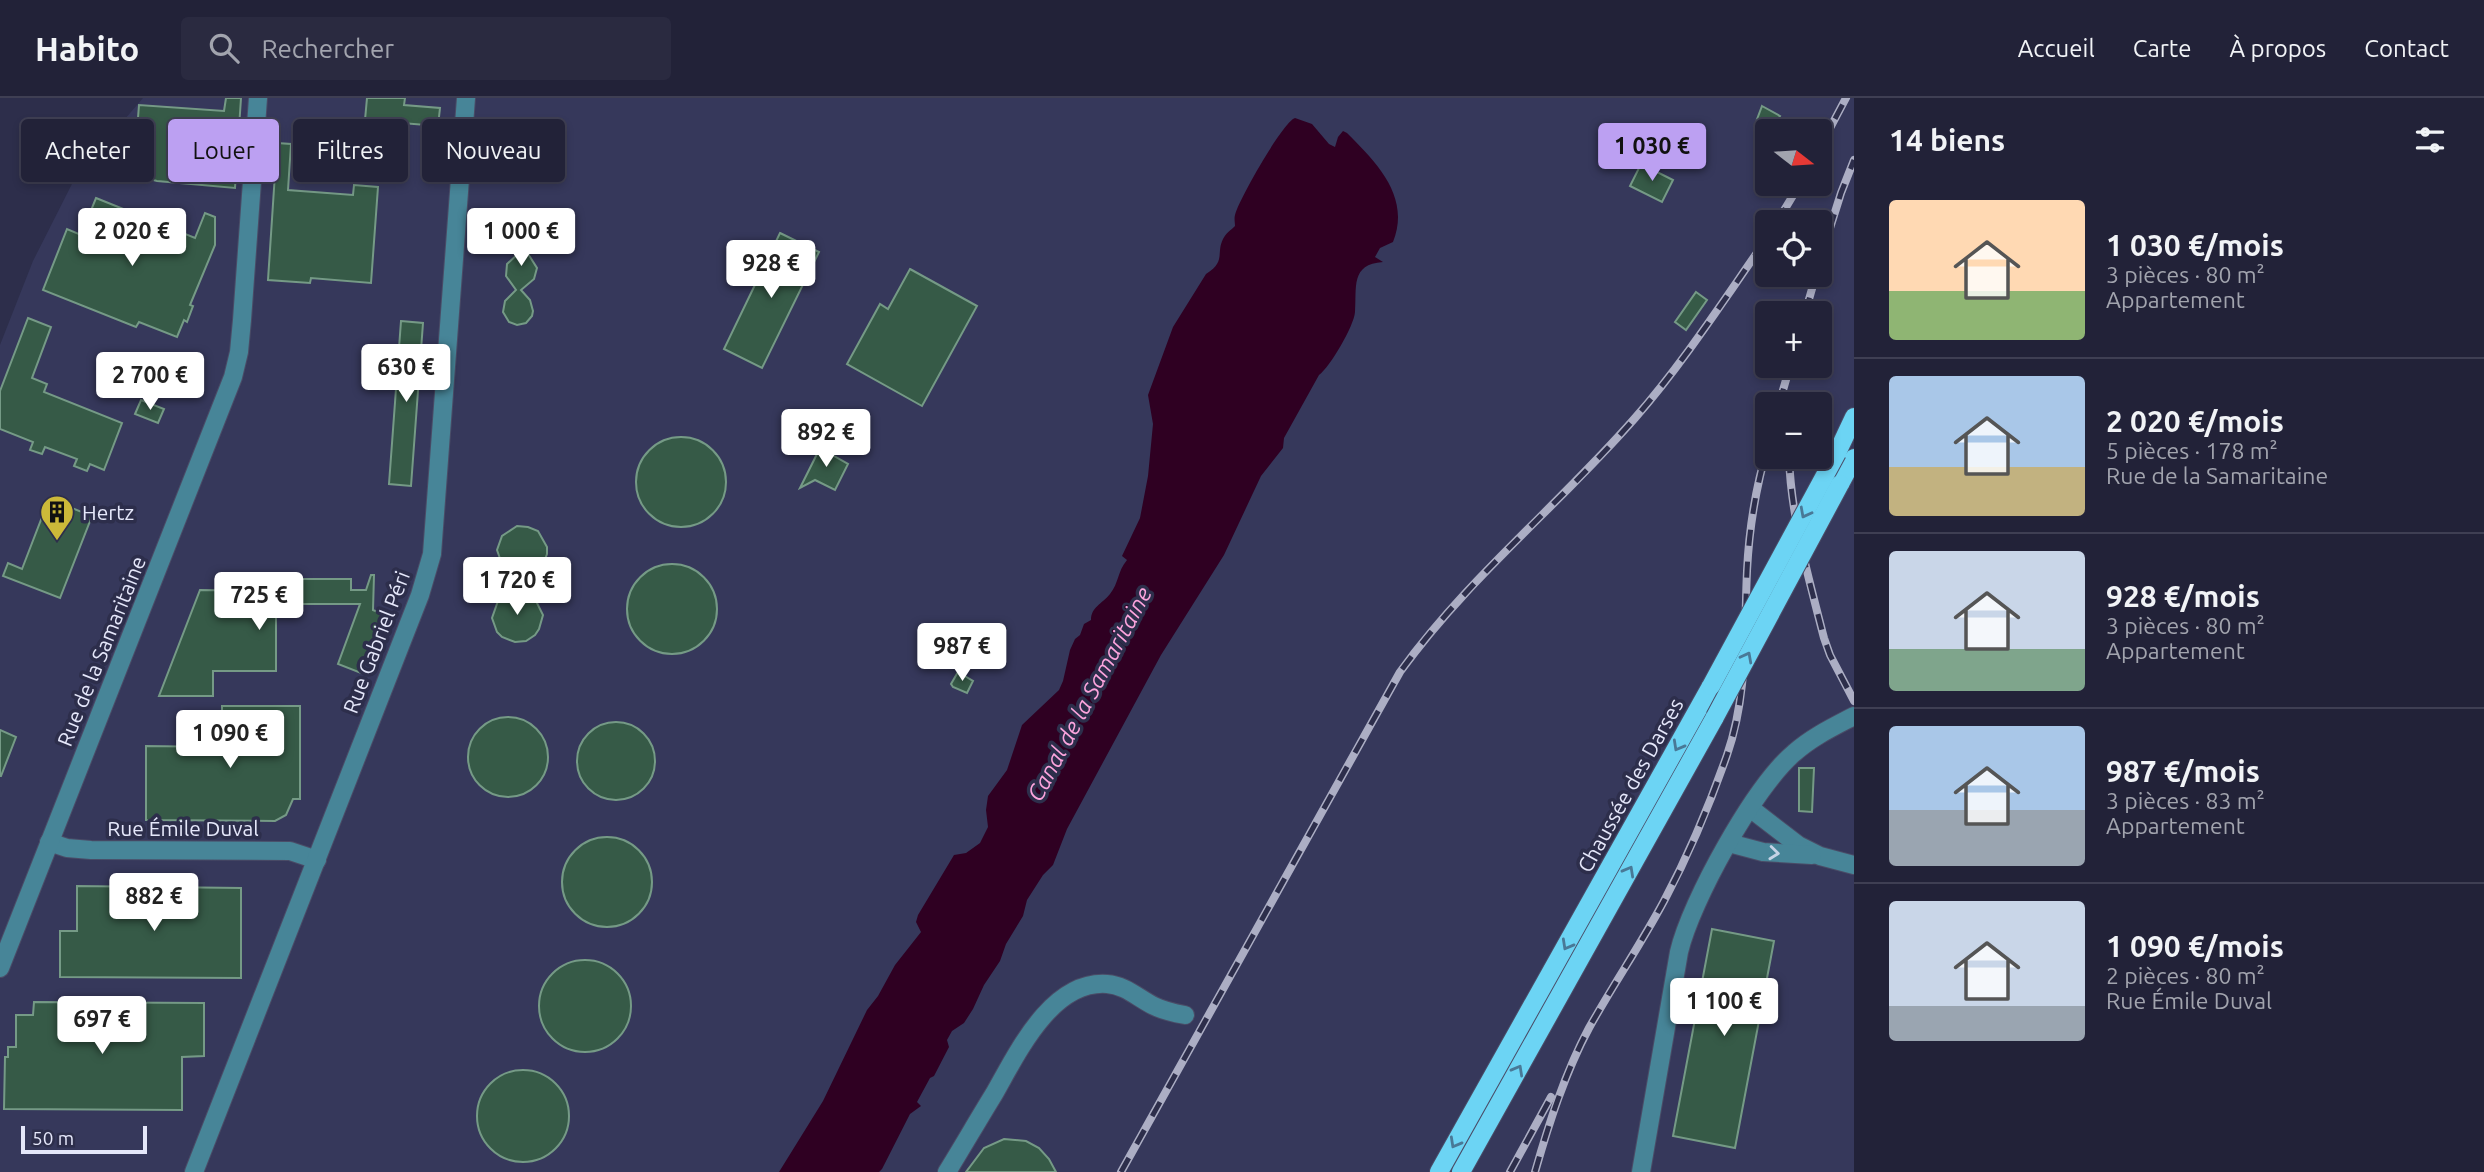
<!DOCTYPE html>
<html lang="fr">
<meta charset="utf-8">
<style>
body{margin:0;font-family:Ubuntu,sans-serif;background:#2a2a40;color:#f1f3f6;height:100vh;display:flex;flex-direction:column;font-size:26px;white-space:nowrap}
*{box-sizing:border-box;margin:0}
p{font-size:23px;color:#a2a4ae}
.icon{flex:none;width:38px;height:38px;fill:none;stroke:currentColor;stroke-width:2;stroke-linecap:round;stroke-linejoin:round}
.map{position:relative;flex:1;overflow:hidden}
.side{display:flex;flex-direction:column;background:#222238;width:630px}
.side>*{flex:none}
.banner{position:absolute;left:21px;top:21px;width:665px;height:63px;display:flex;gap:14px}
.needle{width:46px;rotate:107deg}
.controls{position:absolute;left:1755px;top:21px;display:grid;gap:14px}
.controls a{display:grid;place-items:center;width:77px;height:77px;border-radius:7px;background:#222238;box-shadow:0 4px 10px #0003,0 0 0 2px #3f3f53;font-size:35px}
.scale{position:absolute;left:21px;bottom:18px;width:126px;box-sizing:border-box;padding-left:7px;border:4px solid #e5e7fa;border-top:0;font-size:19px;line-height:24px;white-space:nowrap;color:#e5e7fa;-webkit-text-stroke:5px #2d2e4b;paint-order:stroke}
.price{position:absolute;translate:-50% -60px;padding:0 16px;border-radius:7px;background:#fff;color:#222;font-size:23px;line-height:46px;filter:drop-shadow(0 2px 4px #0008)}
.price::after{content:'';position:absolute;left:50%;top:42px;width:21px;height:16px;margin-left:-10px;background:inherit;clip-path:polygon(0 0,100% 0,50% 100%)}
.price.on{background:#bca0f2;color:#111}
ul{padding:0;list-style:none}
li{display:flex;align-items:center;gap:21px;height:175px;padding:0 35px}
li+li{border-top:2px solid #3f3f53}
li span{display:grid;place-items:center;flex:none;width:196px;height:140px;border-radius:7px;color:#555}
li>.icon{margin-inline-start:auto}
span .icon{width:84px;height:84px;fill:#fffc;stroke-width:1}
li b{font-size:30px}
h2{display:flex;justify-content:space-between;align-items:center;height:84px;padding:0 35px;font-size:30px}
.tag{padding:0 24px;border-radius:7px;background:#222238;box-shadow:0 4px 10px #0003,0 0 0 2px #3f3f53;font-size:24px;line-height:63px}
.tag.on{background:#bca0f2;color:#111}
header{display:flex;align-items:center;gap:42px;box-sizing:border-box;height:98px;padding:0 35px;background:#222238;border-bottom:2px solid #3f3f53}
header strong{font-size:33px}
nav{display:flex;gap:38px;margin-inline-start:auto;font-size:24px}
.search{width:490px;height:63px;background:#2a2a40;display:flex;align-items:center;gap:18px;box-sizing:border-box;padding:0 24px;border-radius:7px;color:#a2a4ae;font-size:26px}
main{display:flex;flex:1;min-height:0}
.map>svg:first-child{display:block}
.built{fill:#36385b;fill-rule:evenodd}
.water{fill:#2f0022}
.building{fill:#365a47;stroke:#759a86;stroke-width:2}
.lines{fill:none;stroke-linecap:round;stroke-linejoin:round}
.minor-casing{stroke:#4a4c67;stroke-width:20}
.major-casing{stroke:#4a4c67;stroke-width:20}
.minor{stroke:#478598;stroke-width:18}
.major{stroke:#6cd4f4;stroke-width:18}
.rail-casing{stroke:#acaec4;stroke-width:8}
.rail{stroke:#2d2e4b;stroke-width:5;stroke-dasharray:16;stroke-linecap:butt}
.major-bridge-casing{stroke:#4a4c67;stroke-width:20;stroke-linecap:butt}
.major-bridge{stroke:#6cd4f4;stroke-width:18}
.oneway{stroke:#497997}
.oneway2{stroke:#c5d3e6}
.labels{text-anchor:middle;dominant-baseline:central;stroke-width:7;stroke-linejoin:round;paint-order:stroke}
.poi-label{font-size:21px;fill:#e5e7fa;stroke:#2d2e4b;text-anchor:start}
.street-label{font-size:21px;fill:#e5e7fa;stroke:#2d2e4b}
.water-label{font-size:23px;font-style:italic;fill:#fca4dd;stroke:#2d2e4b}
</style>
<header>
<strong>Habito</strong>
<div class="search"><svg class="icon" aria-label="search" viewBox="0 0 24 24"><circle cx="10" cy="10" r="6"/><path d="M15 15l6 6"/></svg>Rechercher</div>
<nav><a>Accueil</a><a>Carte</a><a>À propos</a><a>Contact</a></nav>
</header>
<main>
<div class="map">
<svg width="1854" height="1074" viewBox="0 0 1854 1074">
<rect width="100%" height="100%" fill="#2d2e4b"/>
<path class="built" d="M143,0h1711v1074h-1854v-827l33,-84 43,-85zM1768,33h52v53h-52zM1768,124h52v53h-52zM1768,215h52v53h-52zM1768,306h52v53h-52z"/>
<path class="water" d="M1295,20l17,6 17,20 6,3 3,-10 5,-6 4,2c30,30 64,64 46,109l-13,6 -5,9 8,5c-33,2 -26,26 -28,50 -1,14 -25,55 -36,63l-35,63 -1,10 -22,28 -37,79 -63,100 -94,174 -14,36 -10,10 -16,25 -4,16 -17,28 -6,17 -16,24 -11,24 -9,14 -12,8 -5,9 2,7 -15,29 -4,2 -13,24 4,4 -11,8 -28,55 -3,3h-100l44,-71 44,-91 11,-14 17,-31 26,-33 -5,-10 2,-7 36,-60 12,-2 14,-10 8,-16 -2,-17 2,-14 19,-26 15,-45 37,-35 4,-9 7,-31 5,-11 5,-4 4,-11 7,-4c0,-13 11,-16 19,-26 9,-11 7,-22 17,-34l-5,-4 18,-38 8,-42 5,-52 -5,-29 25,-68 33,-53c20,-12 10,-21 17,-35 3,-6 8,-9 12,-13 0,-3 -1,-8 0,-11 4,-16 48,-93 60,-97z"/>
<g class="building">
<polygon points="226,0 241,0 235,90 157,83 142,79 143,72 134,71 139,7 224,13"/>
<polygon points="367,0 405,0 404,7 440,10 438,28 365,22"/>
<polygon points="1762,8 1780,18 1771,32 1756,24"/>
<polygon points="277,45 291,46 288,92 353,97 354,87 378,89 371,185 311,180 310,185 268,182"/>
<polygon points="1641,66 1673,82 1662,104 1630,88"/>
<polygon points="96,100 195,140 205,115 215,119 215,147 190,207 193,208 187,224 184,222 177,239 139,224 136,229 43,192 67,131 81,137"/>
<polygon points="526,115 536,121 540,129 540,135 535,143 525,151 537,170 534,181 521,192 530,202 533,213 532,218 526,225 517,227 509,224 503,214 505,203 516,192 506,178 507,166 520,154 507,133 510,122 520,116"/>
<polygon points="780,135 819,154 762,270 724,251"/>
<polygon points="910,171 977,208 922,308 847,266 880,206 888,211"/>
<polygon points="1696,194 1707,202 1686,232 1675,224"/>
<polygon points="28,220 51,229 32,280 47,286 44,294 122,325 104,372 90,366 87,373 74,368 77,361 45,349 42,356 30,352 33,344 0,331 0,293"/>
<polygon points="401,223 423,225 411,388 389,386"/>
<polygon points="141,302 164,311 158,325 135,316"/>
<polygon points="826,338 829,355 848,366 835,392 815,382 800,390"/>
<circle cx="681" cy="384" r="45"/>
<polygon points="49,401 92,418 60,500 3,478 8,465 22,471"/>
<polygon points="517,428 528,429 538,433 547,449 547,456 542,469 521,482 503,469 497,452 502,438"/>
<circle cx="672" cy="511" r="45"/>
<polygon points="371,477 374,477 373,512 383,516 361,575 338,566 360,506 276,506 276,573 213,573 213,598 159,598 200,492 288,493 288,481 351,481 351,492 366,492"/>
<polygon points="517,490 535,501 543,517 539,531 535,537 526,543 515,544 502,539 497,534 492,520 498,503"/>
<polygon points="958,574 973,583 967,595 953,589 951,586"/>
<polygon points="222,608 300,608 300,701 293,701 286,717 275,723 146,722 146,648 222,649"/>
<circle cx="508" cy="659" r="40"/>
<circle cx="616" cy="663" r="39"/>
<polygon points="0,632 16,639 1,678 0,678"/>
<polygon points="1799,670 1814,670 1812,714 1799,713"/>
<circle cx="607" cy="784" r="45"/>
<polygon points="77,788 241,790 241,880 60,879 60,833 77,833"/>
<polygon points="1712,831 1774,843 1735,1050 1673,1038"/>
<circle cx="585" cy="908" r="46"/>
<polygon points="34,904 204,905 204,958 182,959 182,1012 4,1011 5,959 8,959 8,949 16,949 16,917 33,917"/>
<circle cx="523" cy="1018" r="46"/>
<polygon points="1004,1041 1026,1043 1039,1050 1049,1061 1056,1074 966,1074 984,1050"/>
</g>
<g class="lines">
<g class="minor-casing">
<g id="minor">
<polyline points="1750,710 1798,747 1820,758 1854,767"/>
<polyline points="49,744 67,750 91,752 290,753 317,762"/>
<polyline points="1729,745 1763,754 1812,757"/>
<polyline points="0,870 233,279 239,254 242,222 258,0"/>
<polyline points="194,1074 420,497 432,456 466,0"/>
<path d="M947,1074c16,-26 31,-52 47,-78 23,-40 57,-114 113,-110 18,1 31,14 47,22 10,5 20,7 31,9"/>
<path d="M1641,1074l38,-220c12,-51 75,-165 115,-199 18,-16 39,-26 60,-37"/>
</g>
</g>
<g class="major-casing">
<g id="major">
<polyline points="1837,355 1854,319"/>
<polyline points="1840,386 1854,360"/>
<polyline points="1439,1074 1711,588"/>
<polyline points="1461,1074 1715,619"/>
</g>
</g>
<use href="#minor" class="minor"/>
<use href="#major" class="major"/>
<g class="rail-casing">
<g id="rail">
<polyline points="1820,49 1846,0"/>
<polyline points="1777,124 1800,86"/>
<polyline points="1820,162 1841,95 1854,62"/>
<polyline points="1805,215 1816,177"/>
<polyline points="1779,306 1790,268"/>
<path d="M1789,359c2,61 20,122 35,181l6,17 24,46"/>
<path d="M1121,1074l279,-500c68,-94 159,-167 235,-254 49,-56 90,-120 133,-181"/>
<polyline points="1510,1074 1551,999"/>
<path d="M1535,1074c14,-49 30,-99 54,-144 24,-43 52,-84 75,-127 25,-47 46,-97 63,-146 21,-61 17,-121 20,-184 2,-41 9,-85 21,-125"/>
</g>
</g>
<use href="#rail" class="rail"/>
<g class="major-bridge-casing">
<g id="major-bridge">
<polyline points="1711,588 1837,355"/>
<polyline points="1715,619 1840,386"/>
</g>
</g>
<use href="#major-bridge" class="major-bridge"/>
</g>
<defs><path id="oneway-chevron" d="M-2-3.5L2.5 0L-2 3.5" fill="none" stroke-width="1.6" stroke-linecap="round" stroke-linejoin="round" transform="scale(1.75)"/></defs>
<g class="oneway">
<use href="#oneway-chevron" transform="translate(1805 415) rotate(118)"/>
<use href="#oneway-chevron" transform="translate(1747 559) rotate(-62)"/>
<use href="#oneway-chevron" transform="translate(1678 648) rotate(119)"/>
<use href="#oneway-chevron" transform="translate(1629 773) rotate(-61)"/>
<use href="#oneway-chevron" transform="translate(1567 847) rotate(119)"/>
<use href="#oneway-chevron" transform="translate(1518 972) rotate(-61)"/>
<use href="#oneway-chevron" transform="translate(1455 1045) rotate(119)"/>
</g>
<use class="oneway2" href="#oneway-chevron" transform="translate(1774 755) rotate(6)"/>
<defs>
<g id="building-pin" transform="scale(1.75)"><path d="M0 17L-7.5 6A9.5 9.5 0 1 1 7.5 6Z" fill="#ccb939" stroke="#2d2e4b"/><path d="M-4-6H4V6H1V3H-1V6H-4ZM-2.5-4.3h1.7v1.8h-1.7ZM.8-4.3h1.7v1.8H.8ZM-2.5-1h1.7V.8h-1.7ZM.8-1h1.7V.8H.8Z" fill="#111"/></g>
</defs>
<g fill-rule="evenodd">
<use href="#building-pin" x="57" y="414"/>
</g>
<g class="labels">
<g class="poi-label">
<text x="82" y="414">Hertz</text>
</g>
<g class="street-label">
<text transform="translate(376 544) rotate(-69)">Rue Gabriel Péri</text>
<text transform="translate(101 553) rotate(-68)">Rue de la Samaritaine</text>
<text transform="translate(1630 687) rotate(-61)">Chaussée des Darses</text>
<text x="183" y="730">Rue Émile Duval</text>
</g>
<g class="water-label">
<text transform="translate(1089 596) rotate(-62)">Canal de la Samaritaine</text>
</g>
</g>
</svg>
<div class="controls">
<a><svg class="needle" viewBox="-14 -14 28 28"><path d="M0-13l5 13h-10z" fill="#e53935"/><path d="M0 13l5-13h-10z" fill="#a2a4ae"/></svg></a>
<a><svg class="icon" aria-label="locate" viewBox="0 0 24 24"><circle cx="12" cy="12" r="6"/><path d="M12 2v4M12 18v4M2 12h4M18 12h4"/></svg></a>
<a>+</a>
<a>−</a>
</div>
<div class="scale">50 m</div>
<b class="price on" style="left:1652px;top:85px">1 030 €</b>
<b class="price" style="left:132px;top:170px">2 020 €</b>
<b class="price" style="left:521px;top:170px">1 000 €</b>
<b class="price" style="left:771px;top:202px">928 €</b>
<b class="price" style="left:406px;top:306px">630 €</b>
<b class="price" style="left:150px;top:314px">2 700 €</b>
<b class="price" style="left:826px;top:371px">892 €</b>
<b class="price" style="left:517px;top:519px">1 720 €</b>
<b class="price" style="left:259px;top:534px">725 €</b>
<b class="price" style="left:962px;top:585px">987 €</b>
<b class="price" style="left:230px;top:672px">1 090 €</b>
<b class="price" style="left:154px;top:835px">882 €</b>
<b class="price" style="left:1724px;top:940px">1 100 €</b>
<b class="price" style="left:102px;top:958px">697 €</b>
<div class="banner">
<a class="tag">Acheter</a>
<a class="tag on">Louer</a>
<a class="tag">Filtres</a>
<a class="tag">Nouveau</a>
</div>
</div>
<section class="side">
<h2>14 biens<svg class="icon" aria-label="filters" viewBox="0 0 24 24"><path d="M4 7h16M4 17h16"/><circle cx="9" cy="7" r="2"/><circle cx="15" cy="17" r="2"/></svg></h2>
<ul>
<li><span style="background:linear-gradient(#ffd9b3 65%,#8fb573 0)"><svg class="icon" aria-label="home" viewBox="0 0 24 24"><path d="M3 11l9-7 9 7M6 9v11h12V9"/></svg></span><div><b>1 030 €/mois</b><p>3 pièces · 80 m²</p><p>Appartement</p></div></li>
<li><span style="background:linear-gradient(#a9c7e8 65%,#c2b280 0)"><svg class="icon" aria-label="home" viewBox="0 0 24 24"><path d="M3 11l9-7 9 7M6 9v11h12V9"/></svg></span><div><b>2 020 €/mois</b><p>5 pièces · 178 m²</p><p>Rue de la Samaritaine</p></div></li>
<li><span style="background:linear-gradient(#c9d6e8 70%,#7fa58c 0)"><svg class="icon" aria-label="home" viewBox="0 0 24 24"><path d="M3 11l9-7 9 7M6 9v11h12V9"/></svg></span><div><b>928 €/mois</b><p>3 pièces · 80 m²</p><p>Appartement</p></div></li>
<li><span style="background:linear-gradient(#a9c7e8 60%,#9aa5b1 0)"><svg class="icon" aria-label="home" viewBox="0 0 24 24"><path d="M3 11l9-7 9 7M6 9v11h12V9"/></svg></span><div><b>987 €/mois</b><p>3 pièces · 83 m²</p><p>Appartement</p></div></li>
<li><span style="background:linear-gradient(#c9d6e8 75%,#9aa5b1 0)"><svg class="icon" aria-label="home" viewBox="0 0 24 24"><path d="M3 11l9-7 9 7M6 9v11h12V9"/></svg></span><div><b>1 090 €/mois</b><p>2 pièces · 80 m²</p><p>Rue Émile Duval</p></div></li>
</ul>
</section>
</main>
